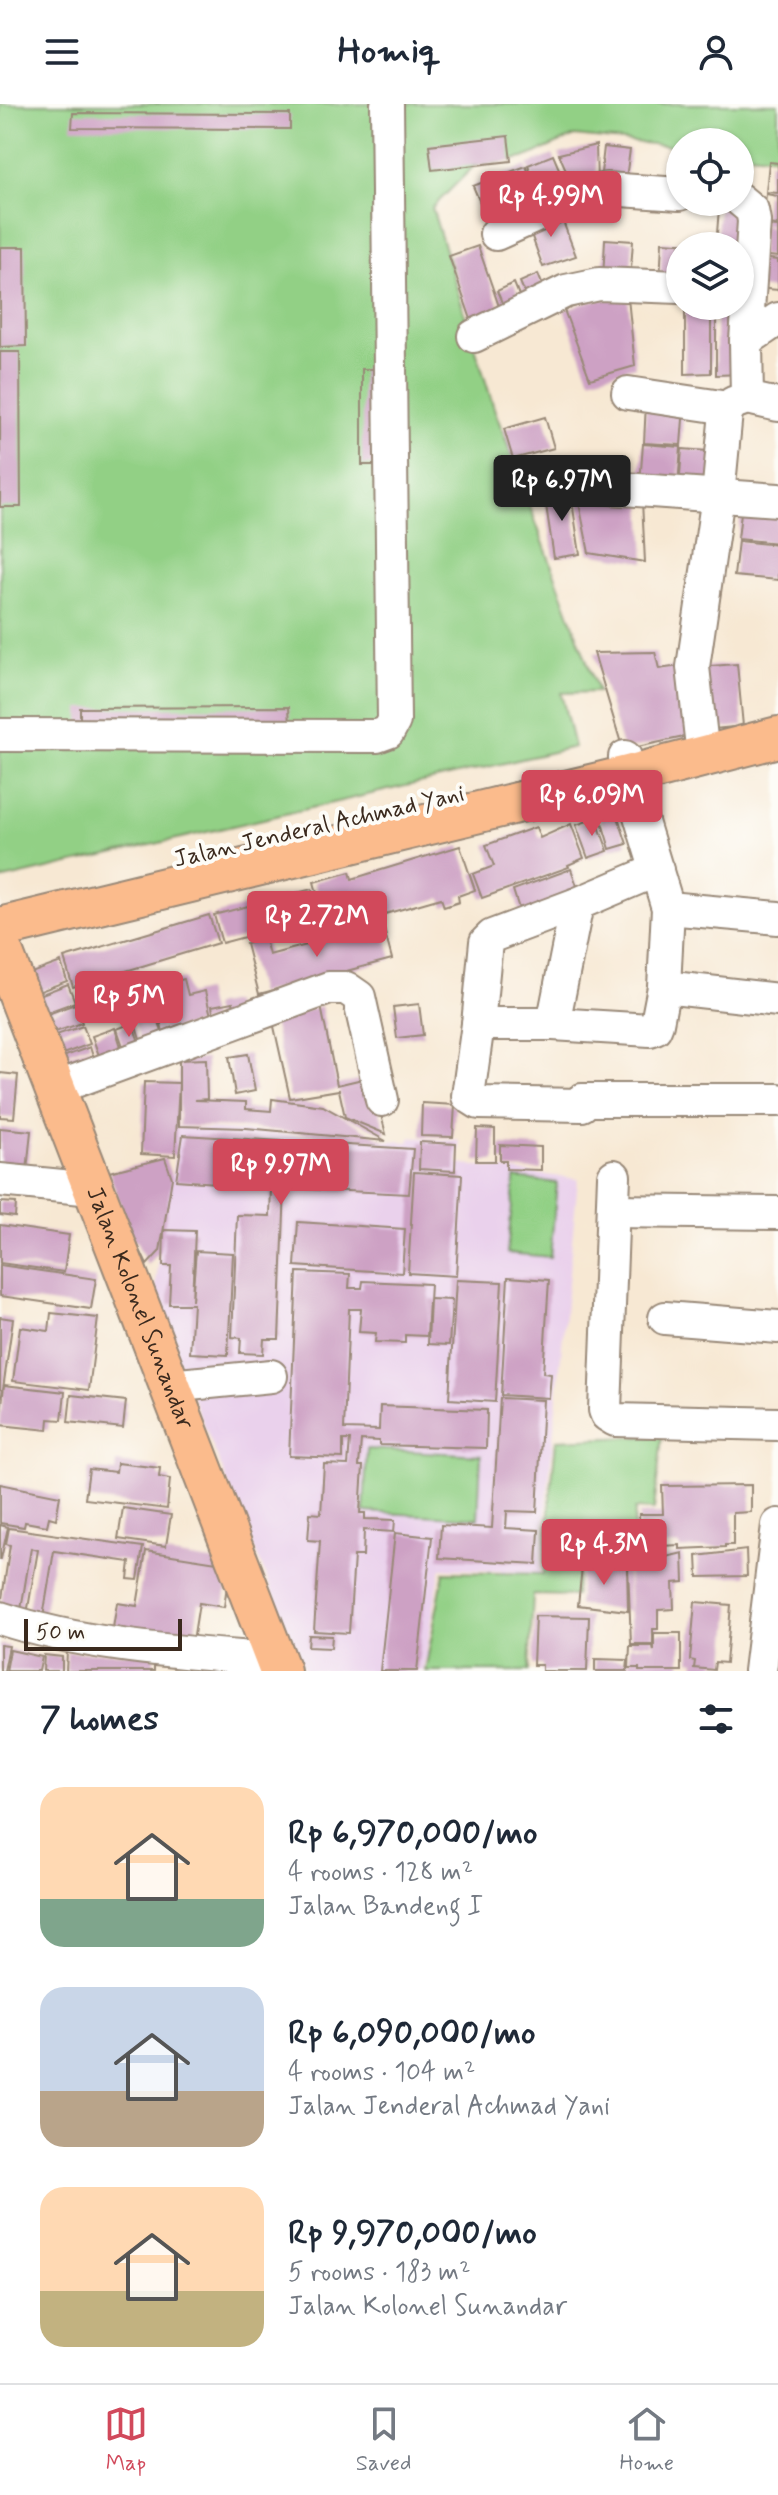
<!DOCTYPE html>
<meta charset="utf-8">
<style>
body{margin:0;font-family:Mynerve,sans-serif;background:#f2f2f3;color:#1f2937;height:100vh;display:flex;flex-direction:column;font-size:30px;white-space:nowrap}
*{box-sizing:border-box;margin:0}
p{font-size:26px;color:#747a83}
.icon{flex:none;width:44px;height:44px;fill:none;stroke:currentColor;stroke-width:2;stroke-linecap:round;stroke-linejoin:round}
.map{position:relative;height:1567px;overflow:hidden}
.drawer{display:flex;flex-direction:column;background:#fff;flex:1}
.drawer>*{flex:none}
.fabs{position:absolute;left:666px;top:24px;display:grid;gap:16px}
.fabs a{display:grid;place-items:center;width:88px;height:88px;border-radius:50%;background:#fff;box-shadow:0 2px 6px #0004;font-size:40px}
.scale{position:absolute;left:24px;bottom:20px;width:158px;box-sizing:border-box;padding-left:8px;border:4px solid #3b2a1e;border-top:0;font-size:22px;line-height:28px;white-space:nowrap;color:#3b2a1e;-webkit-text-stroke:6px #fdfcf7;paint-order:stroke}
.price{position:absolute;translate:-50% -68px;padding:0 18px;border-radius:8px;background:#d1495b;color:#fff;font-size:26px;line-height:52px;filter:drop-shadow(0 2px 4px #0008)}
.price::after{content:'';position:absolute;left:50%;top:48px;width:24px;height:18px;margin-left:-12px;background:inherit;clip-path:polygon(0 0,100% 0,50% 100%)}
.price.selected{background:#222;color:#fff}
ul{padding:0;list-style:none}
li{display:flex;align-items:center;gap:24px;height:200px;padding:0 40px}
li span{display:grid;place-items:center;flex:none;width:224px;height:160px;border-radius:24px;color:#555}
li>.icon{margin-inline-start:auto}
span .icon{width:96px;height:96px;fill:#fffc;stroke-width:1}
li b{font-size:34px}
h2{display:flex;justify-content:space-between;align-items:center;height:96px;padding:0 40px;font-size:34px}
header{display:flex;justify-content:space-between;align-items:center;height:104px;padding:0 40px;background:#fff;font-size:36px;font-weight:800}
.tabs{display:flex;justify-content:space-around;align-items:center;height:112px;border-top:2px solid #e0e1e3;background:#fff;font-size:22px;color:#747a83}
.tabs a{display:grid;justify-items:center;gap:4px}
.tabs .selected{color:#d1495b}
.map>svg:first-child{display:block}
.built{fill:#ead1ec}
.green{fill:#92d085;stroke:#667d52;stroke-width:2}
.building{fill:#cda1c4}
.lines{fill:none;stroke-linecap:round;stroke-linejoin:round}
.minor-casing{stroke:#998978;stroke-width:36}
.major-casing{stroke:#998978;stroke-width:44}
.minor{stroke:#fff;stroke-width:32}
.major{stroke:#fbbb8c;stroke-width:40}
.labels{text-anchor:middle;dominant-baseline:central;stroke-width:8;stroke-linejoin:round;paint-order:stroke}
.street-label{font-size:24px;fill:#3b2a1e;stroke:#fdfcf7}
</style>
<header><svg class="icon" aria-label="menu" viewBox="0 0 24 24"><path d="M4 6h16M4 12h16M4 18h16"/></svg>Homiq<svg class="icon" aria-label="person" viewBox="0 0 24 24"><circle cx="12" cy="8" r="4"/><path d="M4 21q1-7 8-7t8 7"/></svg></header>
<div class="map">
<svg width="778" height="1567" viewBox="0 0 778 1567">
<rect width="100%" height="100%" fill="#fdfcf7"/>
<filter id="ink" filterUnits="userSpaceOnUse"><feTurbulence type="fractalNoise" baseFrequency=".0125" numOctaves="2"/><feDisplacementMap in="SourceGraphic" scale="16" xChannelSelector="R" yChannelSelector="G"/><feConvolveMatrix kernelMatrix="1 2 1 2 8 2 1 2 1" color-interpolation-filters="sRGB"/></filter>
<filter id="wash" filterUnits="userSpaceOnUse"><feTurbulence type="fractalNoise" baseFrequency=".006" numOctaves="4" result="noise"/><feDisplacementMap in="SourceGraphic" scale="32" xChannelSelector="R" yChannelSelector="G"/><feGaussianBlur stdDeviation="1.8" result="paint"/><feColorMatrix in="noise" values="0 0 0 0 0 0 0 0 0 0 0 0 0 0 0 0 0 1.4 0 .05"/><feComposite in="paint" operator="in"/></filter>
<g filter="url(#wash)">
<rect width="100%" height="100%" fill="#f7e8d3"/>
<polygon class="built" points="176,1023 409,1038 411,1033 460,1037 459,1060 578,1075 540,1469 441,1464 423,1567 305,1567 154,1199 161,1135 175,1052"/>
<g class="green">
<polygon points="0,0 778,0 778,53 740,49 740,38 680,38 680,43 575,32 524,54 474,62 432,104 494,304 598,588 561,589 574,643 0,776"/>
<polygon points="515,1074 557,1079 550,1153 507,1149"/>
<polygon points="662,1332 654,1406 635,1405 634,1424 650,1424 648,1451 628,1457 580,1459 575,1492 533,1491 529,1567 425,1567 444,1468 543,1470 556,1336"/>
<polygon points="367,1345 481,1351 478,1414 364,1408"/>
</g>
<g id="blocks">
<g class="building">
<polygon points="73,9 290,10 290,25 72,24"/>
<polygon points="508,32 511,57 432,66 429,41"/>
<polygon points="596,41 597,81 576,89 559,50"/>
<polygon points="604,43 630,46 625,81 600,78"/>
<polygon points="553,51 571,93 545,103 528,61"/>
<polygon points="769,58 778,59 778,89 766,88"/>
<polygon points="526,62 543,104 491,125 473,82"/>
<polygon points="766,90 778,92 778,121 763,120"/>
<polygon points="719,104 747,106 740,142 716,142"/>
<polygon points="559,107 576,152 543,163 527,119"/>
<polygon points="763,122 778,123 778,153 760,151"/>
<polygon points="605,135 633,137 630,179 603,177"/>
<polygon points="662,138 693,140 693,142 680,142 680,181 660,179"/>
<polygon points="478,142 502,211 473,221 449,152"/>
<polygon points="0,143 25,143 26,242 0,243"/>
<polygon points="759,154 778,156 778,186 756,184"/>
<polygon points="538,170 547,192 529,199 520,178"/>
<polygon points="514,179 523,201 506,208 497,187"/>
<polygon points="628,194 635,262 590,275 564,206 595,196"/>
<polygon points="711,205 711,269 685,270 685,206"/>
<polygon points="716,207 742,207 742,270 716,271"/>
<polygon points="0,248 20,248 21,403 0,403"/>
<rect x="362" y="265" width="22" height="96"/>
<polygon points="646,299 684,302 681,341 644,339"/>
<polygon points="545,313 554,344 513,355 504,325"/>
<polygon points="643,340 681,343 678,382 640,380"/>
<polygon points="682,345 720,348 717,388 679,385"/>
<polygon points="570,384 580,450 554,454 544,388"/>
<polygon points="578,394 642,397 645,458 589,449"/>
<polygon points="742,400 778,403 778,439 738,435"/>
<polygon points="738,437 778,441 778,476 734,472"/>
<polygon points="655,548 659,565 688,561 698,630 623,646 594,549"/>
<polygon points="737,560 743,622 704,626 698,563"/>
<polygon points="289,603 290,620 80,621 80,604"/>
<polygon points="617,710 627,740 610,745 601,715"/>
<polygon points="596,714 608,747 588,754 576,721"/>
<polygon points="571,720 584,754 568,761 569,763 482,794 473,770 494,762 486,741 536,723 540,734"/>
<polygon points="460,742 475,786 458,792 459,798 444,803 441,794 364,816 365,819 328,829 314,778 350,768 352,775"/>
<polygon points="571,765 581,793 522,814 513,786"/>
<polygon points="312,785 319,813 222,839 214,811"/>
<polygon points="209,811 218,839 73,883 64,854"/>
<polygon points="383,821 392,855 259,890 246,840 265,835 269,851"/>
<polygon points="61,858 67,877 38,888 31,869"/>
<polygon points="184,875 188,891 205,887 212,916 163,928 152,883"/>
<polygon points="68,880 75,898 45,909 39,891"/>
<polygon points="150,894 166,939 144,947 129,902"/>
<polygon points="233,898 237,915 215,919 212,902"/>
<polygon points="75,900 82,919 52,929 45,911"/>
<polygon points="419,900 423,931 397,934 393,903"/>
<polygon points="321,902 337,981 371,973 386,1030 345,1013 339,986 290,994 273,918"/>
<polygon points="132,919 142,946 126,951 117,925"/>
<polygon points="83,922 90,940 60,951 53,932"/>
<polygon points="115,924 123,949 101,957 92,932"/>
<polygon points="90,943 96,962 67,972 60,954"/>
<polygon points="248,950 255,987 235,991 229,953"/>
<polygon points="206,955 207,995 195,996 246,998 246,1005 271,1007 272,995 323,1002 386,1037 246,1024 179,1022 179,956"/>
<polygon points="0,969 18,971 14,1014 0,1013"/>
<polygon points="144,978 179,979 175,1052 141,1050"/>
<polygon points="422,999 455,1001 453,1033 421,1032"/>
<polygon points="0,1024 31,1027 26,1077 0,1074"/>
<polygon points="477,1024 495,1025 495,1057 476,1057"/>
<polygon points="183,1031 413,1045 409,1090 285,1084 279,1235 264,1235 263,1250 240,1249 241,1234 232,1233 237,1111 270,1112 271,1083 176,1076"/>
<polygon points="420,1038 456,1040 455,1067 419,1065"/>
<polygon points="500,1041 541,1043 541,1066 506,1065 506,1057 500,1057"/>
<polygon points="165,1054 172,1074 160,1147 147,1161 136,1137 133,1137 109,1068"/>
<polygon points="414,1068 462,1071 456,1172 408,1169"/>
<polygon points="0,1098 16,1099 15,1113 0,1111"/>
<polygon points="298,1118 405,1125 402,1169 295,1162"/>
<polygon points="0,1121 69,1131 64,1168 0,1159"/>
<polygon points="164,1126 195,1127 192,1197 196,1147 233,1149 228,1251 190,1249 193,1200 169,1200 171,1162 163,1162"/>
<polygon points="0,1161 96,1175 91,1205 0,1192"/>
<polygon points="297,1168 350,1170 349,1184 362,1184 363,1177 430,1180 427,1232 405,1231 405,1239 375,1238 376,1229 359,1228 361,1205 349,1205 344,1325 379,1326 380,1302 487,1306 486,1344 379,1341 379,1337 361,1336 359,1362 363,1362 360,1409 365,1409 365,1415 395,1416 394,1428 364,1426 363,1452 354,1452 349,1529 314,1527 320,1437 308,1436 310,1409 321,1410 324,1360 348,1361 350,1336 343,1336 343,1354 289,1352"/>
<polygon points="508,1173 549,1176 543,1269 551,1270 549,1294 501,1291"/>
<polygon points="456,1176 502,1178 495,1298 449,1295"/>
<polygon points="430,1195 452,1196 449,1241 428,1240"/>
<polygon points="51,1209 98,1214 89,1286 13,1277 20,1223 49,1227"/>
<polygon points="0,1213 13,1215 2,1292 0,1291"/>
<polygon points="4,1281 65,1288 62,1316 49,1315 48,1326 0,1321"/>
<polygon points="71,1291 126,1297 123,1324 68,1318"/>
<polygon points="500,1294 543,1296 537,1408 507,1407 506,1424 539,1426 537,1460 439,1454 441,1421 492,1424"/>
<polygon points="117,1359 160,1364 159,1373 170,1375 167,1405 85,1395 89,1365 116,1368"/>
<polygon points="0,1380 60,1392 56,1415 49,1413 47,1422 25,1418 24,1423 0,1419"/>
<polygon points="751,1381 751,1408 733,1409 733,1441 725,1441 725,1443 680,1445 680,1441 660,1442 659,1421 639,1422 639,1410 663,1410 662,1382"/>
<polygon points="123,1404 171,1411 166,1442 118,1435"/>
<polygon points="0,1421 8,1423 1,1455 0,1455"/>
<polygon points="9,1424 143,1443 138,1476 128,1475 130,1458 54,1447 42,1519 26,1516 38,1446 31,1444 20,1512 0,1508 10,1441 6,1440"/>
<polygon points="395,1429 432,1433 417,1567 380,1567"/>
<polygon points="746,1446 747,1472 698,1473 697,1452"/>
<polygon points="146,1447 230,1460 224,1503 199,1499 193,1537 113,1524 117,1499 137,1502"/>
<polygon points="683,1449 684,1478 673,1479 674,1505 658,1506 658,1525 653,1525 653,1540 631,1540 628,1462"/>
<polygon points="627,1461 628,1507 578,1501 582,1463"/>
<polygon points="695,1498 731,1501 726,1559 715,1558 714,1566 694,1564 695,1557 690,1556"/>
<polygon points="535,1512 589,1513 587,1567 542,1567 542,1561 533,1561"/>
<polygon points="654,1529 681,1529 681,1567 639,1567 639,1564 629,1564 630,1542 653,1542 654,1547"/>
<polygon points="309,1531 332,1532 331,1544 308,1543"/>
<polygon points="0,1541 9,1542 4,1567 0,1567"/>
<polygon points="10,1546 42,1553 39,1567 6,1567"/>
<polygon points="67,1548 154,1549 154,1567 66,1567"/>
<polygon points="44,1551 62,1553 62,1567 43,1567"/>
<polygon points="595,1555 628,1556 627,1567 595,1567"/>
</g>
</g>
</g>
<g filter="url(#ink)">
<use href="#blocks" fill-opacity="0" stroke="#998978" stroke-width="2"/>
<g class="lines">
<g class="minor-casing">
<g id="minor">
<polyline points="740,96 752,106 754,117 746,237"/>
<polyline points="496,130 585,90 606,85 680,90"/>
<polyline points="778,215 746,237 747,294 778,301"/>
<polyline points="474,232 566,187 599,180 680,183"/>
<polyline points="628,289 728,304"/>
<polyline points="539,379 778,396"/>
<polyline points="0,631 377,632 388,628 394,617 387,0"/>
<polyline points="701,634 693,563 718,392 726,308 733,299 747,294"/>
<polyline points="657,766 577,800 492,832 486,838 478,920 468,992 479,999 582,1001 582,996 778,996"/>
<polyline points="668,804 778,814"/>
<polyline points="664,883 778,896"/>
<polyline points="478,920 553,920 650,926 655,924 657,919 664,883 668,804 628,672 625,653"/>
<polyline points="553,920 577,800"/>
<polyline points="56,984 329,884 346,884 359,893 382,996"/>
<polyline points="614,1072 605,1306 607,1311 615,1316 778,1320"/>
<polyline points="0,1076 93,1085"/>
<polyline points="613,1107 778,1109"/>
<polyline points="665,1214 778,1223"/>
<polyline points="169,1282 271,1272"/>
<path d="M0,1514c88,29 183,34 275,42"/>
<polyline points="760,1567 778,1421"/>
</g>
</g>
<g class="major-casing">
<g id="major">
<polyline points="0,824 628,672 778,633"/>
<path id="s1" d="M0,842l280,725"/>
</g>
</g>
<use href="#minor" class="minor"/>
<use href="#major" class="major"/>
</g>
</g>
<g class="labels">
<g class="street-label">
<text transform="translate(319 723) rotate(-13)">Jalan Jenderal Achmad Yani</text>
<text stroke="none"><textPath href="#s1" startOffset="388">Jalan Kolonel Sunandar</textPath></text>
</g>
</g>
</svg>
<div class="fabs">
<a><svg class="icon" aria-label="locate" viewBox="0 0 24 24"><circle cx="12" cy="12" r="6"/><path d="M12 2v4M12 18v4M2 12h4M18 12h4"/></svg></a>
<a><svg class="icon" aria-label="layers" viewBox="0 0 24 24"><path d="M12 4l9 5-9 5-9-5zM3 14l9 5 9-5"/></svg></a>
</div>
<div class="scale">50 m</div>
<b class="price" style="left:551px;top:135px">Rp 4.99M</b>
<b class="price selected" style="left:562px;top:419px">Rp 6.97M</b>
<b class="price" style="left:592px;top:734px">Rp 6.09M</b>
<b class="price" style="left:317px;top:855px">Rp 2.72M</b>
<b class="price" style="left:129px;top:935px">Rp 5M</b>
<b class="price" style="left:281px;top:1103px">Rp 9.97M</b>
<b class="price" style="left:604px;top:1483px">Rp 4.3M</b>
</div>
<section class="drawer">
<h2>7 homes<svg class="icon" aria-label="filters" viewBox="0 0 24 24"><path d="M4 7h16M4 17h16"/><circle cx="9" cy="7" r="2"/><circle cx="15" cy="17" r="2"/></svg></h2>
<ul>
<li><span style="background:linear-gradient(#ffd9b3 70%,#7fa58c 0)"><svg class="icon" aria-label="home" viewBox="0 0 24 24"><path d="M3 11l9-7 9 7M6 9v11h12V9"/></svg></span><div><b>Rp 6,970,000/mo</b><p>4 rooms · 128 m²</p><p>Jalan Bandeng I</p></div></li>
<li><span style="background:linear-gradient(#c9d6e8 65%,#b9a48a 0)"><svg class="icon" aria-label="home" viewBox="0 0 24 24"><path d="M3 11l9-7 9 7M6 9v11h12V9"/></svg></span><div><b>Rp 6,090,000/mo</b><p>4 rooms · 104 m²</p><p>Jalan Jenderal Achmad Yani</p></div></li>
<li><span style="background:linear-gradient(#ffd9b3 65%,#c2b280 0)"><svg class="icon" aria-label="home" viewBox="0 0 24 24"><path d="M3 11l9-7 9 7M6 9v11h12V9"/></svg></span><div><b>Rp 9,970,000/mo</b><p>5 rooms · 183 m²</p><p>Jalan Kolonel Sunandar</p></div></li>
</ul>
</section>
<nav class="tabs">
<a class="selected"><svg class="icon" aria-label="map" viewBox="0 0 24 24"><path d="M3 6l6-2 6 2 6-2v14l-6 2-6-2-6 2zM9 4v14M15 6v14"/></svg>Map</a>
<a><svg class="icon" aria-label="saved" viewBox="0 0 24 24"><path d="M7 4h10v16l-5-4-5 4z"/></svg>Saved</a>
<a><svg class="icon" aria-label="home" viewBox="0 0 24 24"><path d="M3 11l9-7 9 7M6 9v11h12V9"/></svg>Home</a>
</nav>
